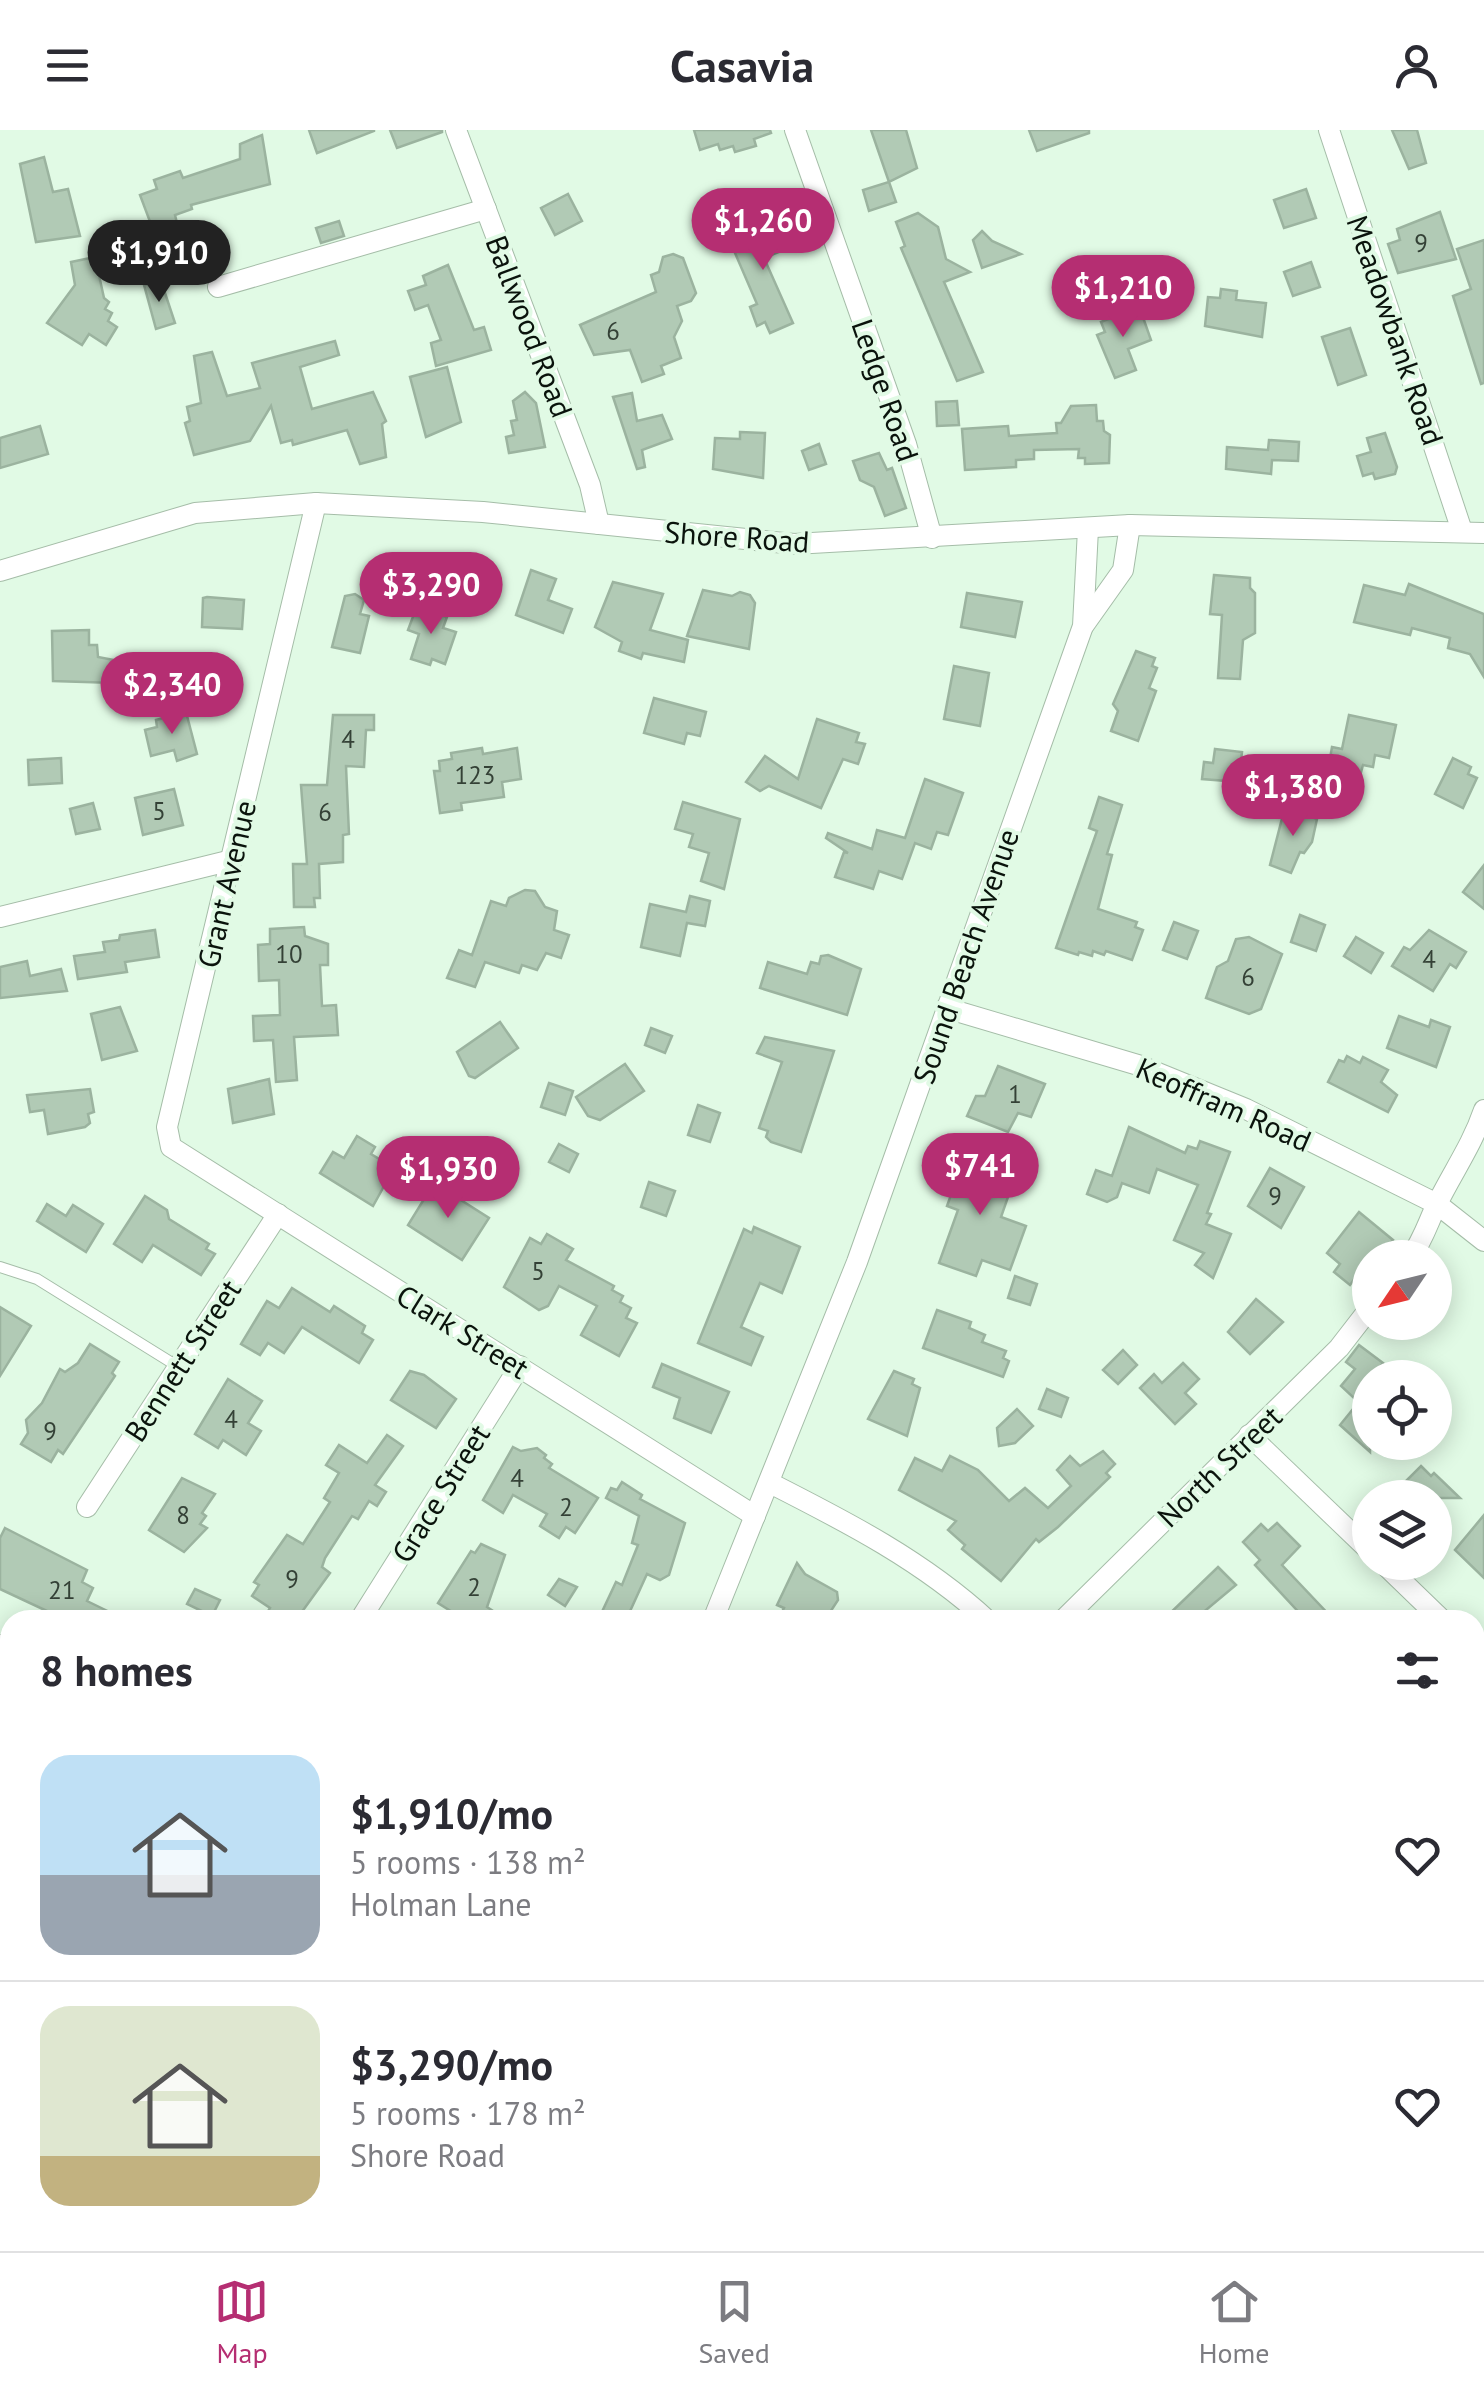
<!DOCTYPE html>
<meta charset="utf-8">
<style>
body{margin:0;font-family:"PT Sans",sans-serif;background:#f2f2f3;color:#2b2b33;height:100vh;display:flex;flex-direction:column;font-size:38px;white-space:nowrap}
*{box-sizing:border-box;margin:0}
p{font-size:32px;color:#7c7c81}
.icon{flex:none;width:55px;height:55px;fill:none;stroke:currentColor;stroke-width:2;stroke-linecap:round;stroke-linejoin:round}
.map{position:relative;flex:1;overflow:hidden}
.drawer{position:absolute;left:0px;top:1480px;width:1485px;height:642px;display:flex;flex-direction:column;background:#fff;border-radius:30px 30px 0 0;box-shadow:0 5px 25px #0003}
.drawer>*{flex:none}
.needle{width:65px;rotate:235deg}
.buttons{position:absolute;left:1352px;top:1110px;display:grid;gap:20px}
.buttons a{display:grid;place-items:center;width:100px;height:100px;border-radius:50%;background:#fff;box-shadow:0 5px 25px #0003;font-size:50px}
.price{position:absolute;translate:-50% -85px;padding:0 22px;border-radius:35px;background:#b52e72;color:#fff;font-size:32px;line-height:65px;filter:drop-shadow(0 2px 5px #0008)}
.price::after{content:'';position:absolute;left:50%;top:60px;width:30px;height:22px;margin-left:-15px;background:inherit;clip-path:polygon(0 0,100% 0,50% 100%)}
.price.on{background:#222;color:#fff}
ul{padding:0;list-style:none}
li{display:flex;align-items:center;gap:30px;height:250px;padding:0 40px}
li+li{border-top:2px solid #e1e1e2}
li span{display:grid;place-items:center;flex:none;width:280px;height:200px;border-radius:30px;color:#555}
li>.icon{margin-inline-start:auto}
span .icon{width:120px;height:120px;fill:#fffc;stroke-width:1}
li b{font-size:42px}
h2{display:flex;justify-content:space-between;align-items:center;height:120px;padding:0 40px;font-size:42px}
header{display:flex;justify-content:space-between;align-items:center;height:130px;padding:0 40px;background:#fff;font-size:45px;font-weight:600}
.menu{display:flex;justify-content:space-around;align-items:center;height:140px;border-top:2px solid #e1e1e2;background:#fff;font-size:28px;color:#7c7c81}
.menu a{display:grid;justify-items:center;gap:5px}
.menu .on{color:#b52e72}
.map>svg:first-child{display:block}
.building{fill:#b1cab5;stroke:#9bb39f;stroke-width:2.5}
.lines{fill:none;stroke-linecap:round;stroke-linejoin:round}
.service-casing{stroke:#a5bda8;stroke-width:12}
.minor-casing{stroke:#a5bda8;stroke-width:22}
.service{stroke:#fff;stroke-width:10}
.minor{stroke:#fff;stroke-width:20}
.labels{text-anchor:middle;dominant-baseline:central;stroke-width:8;stroke-linejoin:round;paint-order:stroke}
.number-label{font-size:25px;fill:#344136}
.street-label{font-size:30px;fill:#0a130c;stroke:#e1fae5}
</style>
<header><svg class="icon" aria-label="menu" viewBox="0 0 24 24"><path d="M4 6h16M4 12h16M4 18h16"/></svg>Casavia<svg class="icon" aria-label="person" viewBox="0 0 24 24"><circle cx="12" cy="8" r="4"/><path d="M4 21q1-7 8-7t8 7"/></svg></header>
<div class="map">
<svg width="1484" height="2121" viewBox="0 0 1484 2121">
<rect width="100%" height="100%" fill="#e1fae5"/>
<g class="building">
<polygon points="309,0 374,0 374,1 317,23"/>
<polygon points="390,0 442,0 442,2 397,18"/>
<polygon points="694,0 770,0 771,3 754,9 756,16 735,22 733,16 720,20 718,14 700,20"/>
<polygon points="871,0 906,0 917,38 889,52 896,72 869,81 863,60 889,52"/>
<polygon points="1029,0 1089,0 1089,3 1037,21"/>
<polygon points="1392,0 1417,0 1426,33 1409,39"/>
<polygon points="262,5 270,54 191,75 192,79 175,85 178,97 155,105 140,65 157,59 154,50 180,41 183,48 240,29 240,14"/>
<polygon points="44,27 53,62 68,59 80,106 36,112 20,34"/>
<polygon points="1306,59 1316,88 1284,98 1274,70"/>
<polygon points="568,64 582,91 555,105 541,78"/>
<polygon points="1440,82 1456,129 1398,143 1388,114 1400,110 1397,99"/>
<polygon points="918,83 938,97 946,129 970,142 944,152 983,242 957,251 901,118 905,116 896,92"/>
<polygon points="773,87 786,119 764,128 793,193 770,203 765,192 757,196 750,177 757,174 732,116 746,110 742,100"/>
<polygon points="339,91 344,106 321,113 316,98"/>
<polygon points="982,101 992,111 1021,124 982,138 973,110"/>
<polygon points="1484,110 1484,253 1481,254 1453,166 1471,159 1457,119"/>
<polygon points="673,124 683,128 696,163 691,171 677,176 682,191 674,207 681,228 661,236 664,244 642,252 630,220 594,225 580,195 656,162 651,145 659,142 663,127"/>
<polygon points="95,127 104,168 109,172 105,179 112,183 108,191 117,197 106,215 89,204 82,215 47,193 75,155 71,132"/>
<polygon points="1311,132 1320,157 1293,166 1284,142"/>
<polygon points="448,135 474,200 484,197 491,220 436,236 431,213 441,210 428,175 415,180 408,161 426,155 423,146"/>
<polygon points="161,151 175,193 156,199 144,155"/>
<polygon points="1221,159 1237,161 1236,170 1266,173 1262,207 1205,196 1208,167 1220,168"/>
<polygon points="1139,176 1151,210 1128,219 1136,240 1115,248 1097,205 1105,202 1101,192"/>
<polygon points="1350,198 1366,245 1338,255 1322,207"/>
<polygon points="335,211 339,225 300,237 312,279 373,262 386,291 382,294 386,327 360,334 347,300 293,315 292,310 281,313 271,276 250,311 194,325 185,293 190,291 187,277 201,273 194,226 212,222 227,266 260,258 252,233"/>
<polygon points="447,237 461,292 426,307 410,247"/>
<polygon points="525,262 536,273 545,317 509,323 506,307 514,305 511,291 517,290 513,271"/>
<polygon points="632,263 637,291 662,285 672,309 642,320 645,337 637,339 613,267"/>
<polygon points="957,271 959,295 937,296 936,272"/>
<polygon points="1096,275 1097,291 1103,291 1104,301 1110,305 1109,333 1085,334 1085,328 1078,328 1079,319 1034,320 1034,329 1016,330 1016,337 965,340 962,299 1008,296 1009,306 1057,303 1056,293 1061,293 1071,276"/>
<polygon points="40,296 48,324 0,338 0,308"/>
<polygon points="740,302 765,303 763,348 713,339 715,308 740,309"/>
<polygon points="1385,303 1397,337 1395,344 1375,349 1373,343 1363,346 1357,326 1371,322 1367,308"/>
<polygon points="1269,310 1299,312 1298,331 1272,330 1271,344 1226,339 1227,317 1268,320"/>
<polygon points="819,314 826,334 809,340 802,321"/>
<polygon points="879,323 887,340 892,338 906,378 885,386 874,357 860,350 853,331"/>
<polygon points="531,440 556,449 548,470 572,479 563,503 516,485"/>
<polygon points="1214,445 1250,448 1250,458 1255,463 1255,503 1243,510 1240,549 1218,548 1222,485 1210,484"/>
<polygon points="613,452 663,464 650,500 688,510 684,532 643,523 641,529 619,521 622,512 595,497"/>
<polygon points="1409,454 1484,484 1484,547 1470,524 1448,518 1450,508 1412,498 1410,505 1354,492 1364,455 1405,465"/>
<polygon points="703,460 732,466 740,462 750,465 755,473 749,519 687,506"/>
<polygon points="967,463 1022,472 1015,507 961,497"/>
<polygon points="355,464 364,470 360,484 369,486 360,523 332,517 345,466"/>
<polygon points="207,467 244,470 242,499 202,497 203,468"/>
<polygon points="417,476 447,487 443,498 456,502 445,534 432,529 430,535 411,529 419,504 408,500"/>
<polygon points="89,500 89,515 97,515 98,527 114,530 115,553 53,551 52,501"/>
<polygon points="1136,521 1155,528 1152,536 1157,538 1149,558 1156,561 1138,611 1111,601 1118,581 1113,574"/>
<polygon points="954,536 989,543 980,596 944,589"/>
<polygon points="654,568 706,582 700,606 687,603 684,614 644,603"/>
<polygon points="186,582 197,624 177,631 174,620 151,626 145,600 157,597 156,590"/>
<polygon points="333,585 374,585 374,600 366,600 364,637 346,636 349,704 343,705 343,732 319,734 320,768 314,768 315,777 294,777 293,734 307,734 301,655 327,655"/>
<polygon points="1349,585 1396,595 1389,628 1375,625 1373,637 1363,635 1360,646 1328,640 1332,617 1342,619"/>
<polygon points="817,589 859,603 856,612 865,614 858,634 843,629 821,678 769,656 760,661 746,652 765,626 798,649"/>
<polygon points="482,618 483,624 517,618 521,649 502,652 504,667 461,673 462,680 440,683 434,641 440,641 439,631 452,629 451,623"/>
<polygon points="1215,619 1242,622 1241,630 1268,634 1265,654 1202,649 1204,632 1213,633"/>
<polygon points="61,628 62,653 29,655 28,630"/>
<polygon points="1453,628 1471,637 1468,644 1477,648 1463,678 1435,664"/>
<polygon points="925,649 963,663 948,705 937,702 931,719 915,713 902,749 879,741 873,759 835,747 844,722 848,723 826,708 828,703 872,719 877,700 905,708"/>
<polygon points="174,659 183,695 143,705 135,668"/>
<polygon points="1099,667 1122,675 1107,724 1112,725 1098,779 1137,792 1135,797 1143,800 1132,830 1106,821 1104,825 1093,821 1092,826 1079,822 1078,825 1056,818 1097,701 1089,698"/>
<polygon points="683,672 740,689 724,759 701,751 709,723 689,717 693,704 675,699"/>
<polygon points="93,673 100,699 76,704 70,679"/>
<polygon points="1285,677 1317,689 1312,712 1304,723 1300,722 1291,743 1270,735"/>
<polygon points="1484,735 1484,779 1463,762"/>
<polygon points="525,760 535,761 545,777 557,781 554,800 569,805 561,828 546,823 537,840 522,835 519,843 485,832 475,857 447,848 459,820 472,825 491,771 506,776 509,768"/>
<polygon points="690,766 710,771 705,796 687,793 680,826 641,817 650,774 686,782"/>
<polygon points="1300,785 1325,795 1316,821 1291,812"/>
<polygon points="1174,792 1198,801 1187,829 1163,820"/>
<polygon points="304,797 305,806 328,814 328,835 320,835 322,876 336,875 338,905 294,907 297,950 276,952 273,910 254,911 253,886 280,885 279,850 259,851 258,815 270,814 270,799"/>
<polygon points="155,800 159,827 125,832 127,842 78,849 74,826 105,822 103,812 119,810 120,805"/>
<polygon points="1429,800 1466,822 1456,838 1450,834 1433,861 1392,836 1404,817 1410,820"/>
<polygon points="1249,807 1282,824 1261,879 1249,884 1206,868 1217,837 1228,831 1236,809"/>
<polygon points="1356,807 1383,823 1371,843 1344,826"/>
<polygon points="828,825 861,839 847,885 760,858 768,832 807,844 811,832 819,834 821,826"/>
<polygon points="27,831 30,846 61,839 67,861 0,868 0,837"/>
<polygon points="120,877 137,921 102,930 91,884"/>
<polygon points="1399,886 1429,897 1431,890 1450,897 1436,937 1387,918"/>
<polygon points="500,892 518,918 475,948 469,946 457,922"/>
<polygon points="651,898 672,906 665,923 645,915"/>
<polygon points="765,907 834,921 801,1022 771,1012 766,1007 768,1001 759,998 782,932 757,923"/>
<polygon points="1347,926 1360,933 1363,927 1388,940 1381,952 1397,965 1388,982 1328,952 1339,930 1344,932"/>
<polygon points="625,934 644,961 600,990 588,986 576,967"/>
<polygon points="998,936 1045,954 1031,987 1018,983 1008,1002 967,986 976,966 985,966"/>
<polygon points="269,949 274,984 233,993 228,959"/>
<polygon points="549,953 573,961 565,985 541,977"/>
<polygon points="90,959 94,982 88,984 90,993 85,997 48,1004 44,980 30,982 27,965"/>
<polygon points="698,975 720,983 710,1012 688,1005"/>
<polygon points="1129,997 1185,1023 1188,1016 1197,1019 1200,1011 1230,1022 1207,1083 1211,1084 1206,1094 1231,1104 1213,1148 1195,1135 1204,1123 1174,1110 1198,1055 1157,1039 1149,1063 1122,1053 1117,1067 1107,1072 1087,1064 1096,1040 1112,1046"/>
<polygon points="357,1006 375,1017 371,1024 394,1038 373,1076 320,1043 333,1022 344,1028"/>
<polygon points="559,1014 578,1024 569,1042 549,1032"/>
<polygon points="959,1024 1016,1044 1001,1087 1026,1096 1010,1140 982,1130 976,1146 939,1133 958,1080 947,1076 951,1065 945,1062"/>
<polygon points="1270,1038 1304,1057 1281,1098 1248,1076"/>
<polygon points="649,1052 675,1061 666,1086 641,1077"/>
<polygon points="434,1053 489,1088 462,1130 408,1095"/>
<polygon points="145,1066 167,1080 169,1089 209,1114 206,1119 215,1124 201,1145 153,1115 142,1132 114,1114"/>
<polygon points="47,1074 66,1086 73,1075 103,1094 86,1122 37,1091"/>
<polygon points="1359,1082 1393,1110 1378,1128 1370,1128 1350,1155 1334,1142 1340,1134 1327,1123"/>
<polygon points="754,1097 800,1117 782,1163 760,1153 741,1197 763,1207 751,1235 698,1213 744,1099 752,1103"/>
<polygon points="547,1104 573,1119 566,1130 614,1156 612,1160 623,1166 620,1172 631,1178 626,1188 637,1193 619,1226 581,1205 597,1176 559,1156 548,1176 539,1180 504,1157 530,1108 541,1114"/>
<polygon points="1015,1146 1037,1154 1030,1175 1008,1168"/>
<polygon points="292,1158 330,1182 334,1176 365,1196 362,1203 373,1210 359,1233 302,1197 284,1223 268,1213 260,1225 241,1214 267,1171 279,1178"/>
<polygon points="1256,1169 1283,1192 1250,1224 1228,1202"/>
<polygon points="0,1177 31,1196 0,1246"/>
<polygon points="937,1180 971,1192 969,1198 985,1205 982,1212 1006,1221 1003,1228 1009,1231 1003,1247 923,1218"/>
<polygon points="90,1214 119,1232 112,1243 115,1246 63,1324 58,1320 51,1332 21,1314 28,1303 26,1290 42,1273 60,1239 65,1242 78,1233"/>
<polygon points="1359,1215 1383,1233 1355,1269 1341,1256 1355,1239 1346,1232"/>
<polygon points="1123,1220 1137,1235 1118,1254 1103,1240"/>
<polygon points="1183,1233 1199,1249 1185,1263 1196,1274 1175,1294 1140,1258 1154,1244 1162,1253"/>
<polygon points="662,1234 729,1262 711,1303 674,1288 680,1268 653,1257"/>
<polygon points="410,1241 424,1245 456,1269 436,1298 391,1270"/>
<polygon points="894,1241 914,1249 912,1254 920,1258 907,1306 868,1289"/>
<polygon points="228,1249 262,1271 248,1293 261,1301 246,1325 223,1310 218,1318 195,1304"/>
<polygon points="1370,1258 1370,1322 1340,1295"/>
<polygon points="1047,1259 1068,1268 1061,1287 1039,1279"/>
<polygon points="1017,1279 1033,1296 1015,1313 999,1316 997,1298"/>
<polygon points="387,1305 403,1316 375,1355 386,1362 377,1376 369,1371 358,1389 352,1386 325,1428 322,1437 330,1443 296,1490 263,1490 270,1478 252,1466 259,1455 254,1452 287,1405 303,1414 330,1372 324,1368 339,1343 326,1335 339,1315 367,1333"/>
<polygon points="513,1317 521,1321 537,1318 546,1325 544,1328 552,1334 549,1338 598,1368 575,1403 566,1397 559,1408 540,1396 547,1384 513,1365 503,1383 483,1370"/>
<polygon points="1103,1321 1115,1334 1106,1343 1110,1347 1058,1397 1039,1412 1036,1409 1001,1451 962,1419 965,1415 948,1400 956,1391 899,1360 915,1328 942,1341 950,1326 978,1340 1009,1371 1025,1358 1048,1378 1071,1356 1057,1340 1070,1326 1080,1336"/>
<polygon points="1421,1336 1431,1346 1434,1343 1460,1368 1414,1368 1401,1356"/>
<polygon points="182,1348 215,1364 202,1383 206,1386 200,1394 207,1398 184,1422 149,1400"/>
<polygon points="622,1352 642,1365 640,1369 685,1393 669,1445 660,1450 647,1444 626,1490 610,1490 600,1486 616,1452 622,1455 638,1415 632,1413 639,1386 606,1368 611,1358 617,1360"/>
<polygon points="1484,1385 1484,1448 1455,1420"/>
<polygon points="1277,1393 1300,1416 1282,1435 1334,1490 1306,1490 1255,1435 1260,1430 1243,1412 1261,1394 1268,1401"/>
<polygon points="5,1398 87,1440 82,1452 93,1458 87,1471 126,1490 66,1490 0,1459 0,1408"/>
<polygon points="481,1414 505,1425 487,1477 507,1490 465,1490 438,1473 471,1421 475,1423"/>
<polygon points="797,1433 805,1444 837,1462 838,1470 825,1490 778,1490 784,1478 777,1475"/>
<polygon points="1218,1437 1236,1455 1194,1490 1163,1490"/>
<polygon points="559,1449 577,1457 565,1476 548,1465"/>
<polygon points="195,1459 220,1470 212,1486 187,1474"/>
</g>
<g class="lines">
<g class="service-casing">
<g id="service">
<polyline points="0,1137 37,1149 177,1236"/>
<polyline points="250,2121 254,2112"/>
<polyline points="325,2121 330,2112"/>
</g>
</g>
<g class="minor-casing">
<g id="minor">
<polyline points="456,0 590,355 599,394"/>
<polyline points="795,0 906,314 932,408"/>
<polyline points="1329,0 1462,401"/>
<polyline points="218,157 486,79"/>
<polyline points="316,373 167,997 171,1017 755,1386"/>
<polyline points="0,441 195,383 316,373 483,382 794,414 1130,395 1484,403"/>
<polyline points="1084,495 1123,440 1130,395"/>
<polyline points="0,787 232,730"/>
<polyline points="946,878 1138,935 1246,979 1437,1074 1484,1111"/>
<path d="M1410,1128c14,-19 18,-36 28,-56 16,-32 34,-57 46,-92"/>
<polyline points="1249,1305 1370,1421"/>
<path d="M770,1353c77,39 153,78 217,137"/>
<polyline points="87,1377 278,1084"/>
<polyline points="1382,1432 1442,1490"/>
<polyline points="360,1490 520,1236"/>
<polyline points="713,1490 857,1132 1083,496 1088,399"/>
<polyline points="1063,1490 1339,1218 1370,1178"/>
<polyline points="0,1515 10,1519"/>
<polyline points="1475,1522 1484,1531"/>
<polyline points="0,1894 10,1898"/>
<polyline points="1475,1930 1484,1938"/>
<polyline points="1475,2085 1484,2078"/>
<polyline points="620,2112 625,2121"/>
<polyline points="1121,2112 1128,2121"/>
<polyline points="394,2121 399,2112"/>
<polyline points="1430,2121 1441,2112"/>
</g>
</g>
<use href="#service" class="service"/>
<use href="#minor" class="minor"/>
</g>
<g class="labels">
<g class="number-label">
<text x="1421" y="113">9</text>
<text x="613" y="201">6</text>
<text x="348" y="609">4</text>
<text x="475" y="645">123</text>
<text x="159" y="681">5</text>
<text x="325" y="682">6</text>
<text x="289" y="824">10</text>
<text x="1429" y="829">4</text>
<text x="1248" y="847">6</text>
<text x="1015" y="964">1</text>
<text x="1275" y="1066">9</text>
<text x="538" y="1141">5</text>
<text x="231" y="1289">4</text>
<text x="50" y="1301">9</text>
<text x="517" y="1348">4</text>
<text x="566" y="1377">2</text>
<text x="183" y="1385">8</text>
<text x="292" y="1449">9</text>
<text x="474" y="1457">2</text>
<text x="62" y="1460">21</text>
</g>
<g class="street-label">
<text transform="translate(530 196) rotate(69)">Ballwood Road</text>
<text transform="translate(1396 200) rotate(71)">Meadowbank Road</text>
<text transform="translate(886 260) rotate(71)">Ledge Road</text>
<text transform="translate(737 406) rotate(4)">Shore Road</text>
<text transform="translate(226 754) rotate(-77)">Grant Avenue</text>
<text transform="translate(965 826) rotate(-71)">Sound Beach Avenue</text>
<text transform="translate(1224 974) rotate(24)">Keoffram Road</text>
<text transform="translate(463 1201) rotate(32)">Clark Street</text>
<text transform="translate(182 1230) rotate(-57)">Bennett Street</text>
<text transform="translate(1219 1336) rotate(-44)">North Street</text>
<text transform="translate(440 1363) rotate(-58)">Grace Street</text>
</g>
</g>
</svg>
<div class="buttons">
<a><svg class="needle" viewBox="-14 -14 28 28"><path d="M0-13l5 13h-10z" fill="#e53935"/><path d="M0 13l5-13h-10z" fill="#7c7c81"/></svg></a>
<a><svg class="icon" aria-label="locate" viewBox="0 0 24 24"><circle cx="12" cy="12" r="6"/><path d="M12 2v4M12 18v4M2 12h4M18 12h4"/></svg></a>
<a><svg class="icon" aria-label="layers" viewBox="0 0 24 24"><path d="M12 4l9 5-9 5-9-5zM3 14l9 5 9-5"/></svg></a>
</div>
<b class="price" style="left:763px;top:143px">$1,260</b>
<b class="price on" style="left:159px;top:175px">$1,910</b>
<b class="price" style="left:1123px;top:210px">$1,210</b>
<b class="price" style="left:431px;top:507px">$3,290</b>
<b class="price" style="left:172px;top:607px">$2,340</b>
<b class="price" style="left:1293px;top:709px">$1,380</b>
<b class="price" style="left:980px;top:1088px">$741</b>
<b class="price" style="left:448px;top:1091px">$1,930</b>
<section class="drawer">
<h2>8 homes<svg class="icon" aria-label="filters" viewBox="0 0 24 24"><path d="M4 7h16M4 17h16"/><circle cx="9" cy="7" r="2"/><circle cx="15" cy="17" r="2"/></svg></h2>
<ul>
<li><span style="background:linear-gradient(#bfe0f5 60%,#9aa5b1 0)"><svg class="icon" aria-label="home" viewBox="0 0 24 24"><path d="M3 11l9-7 9 7M6 9v11h12V9"/></svg></span><div><b>$1,910/mo</b><p>5 rooms · 138 m²</p><p>Holman Lane</p></div><svg class="icon" aria-label="heart" viewBox="0 0 24 24"><path d="M12 20l-8-8c-3-5 5-10 8-4 3-6 11-1 8 4z"/></svg></li>
<li><span style="background:linear-gradient(#dfe7d0 75%,#c2b280 0)"><svg class="icon" aria-label="home" viewBox="0 0 24 24"><path d="M3 11l9-7 9 7M6 9v11h12V9"/></svg></span><div><b>$3,290/mo</b><p>5 rooms · 178 m²</p><p>Shore Road</p></div><svg class="icon" aria-label="heart" viewBox="0 0 24 24"><path d="M12 20l-8-8c-3-5 5-10 8-4 3-6 11-1 8 4z"/></svg></li>
</ul>
</section>
</div>
<nav class="menu">
<a class="on"><svg class="icon" aria-label="map" viewBox="0 0 24 24"><path d="M3 6l6-2 6 2 6-2v14l-6 2-6-2-6 2zM9 4v14M15 6v14"/></svg>Map</a>
<a><svg class="icon" aria-label="saved" viewBox="0 0 24 24"><path d="M7 4h10v16l-5-4-5 4z"/></svg>Saved</a>
<a><svg class="icon" aria-label="home" viewBox="0 0 24 24"><path d="M3 11l9-7 9 7M6 9v11h12V9"/></svg>Home</a>
</nav>
